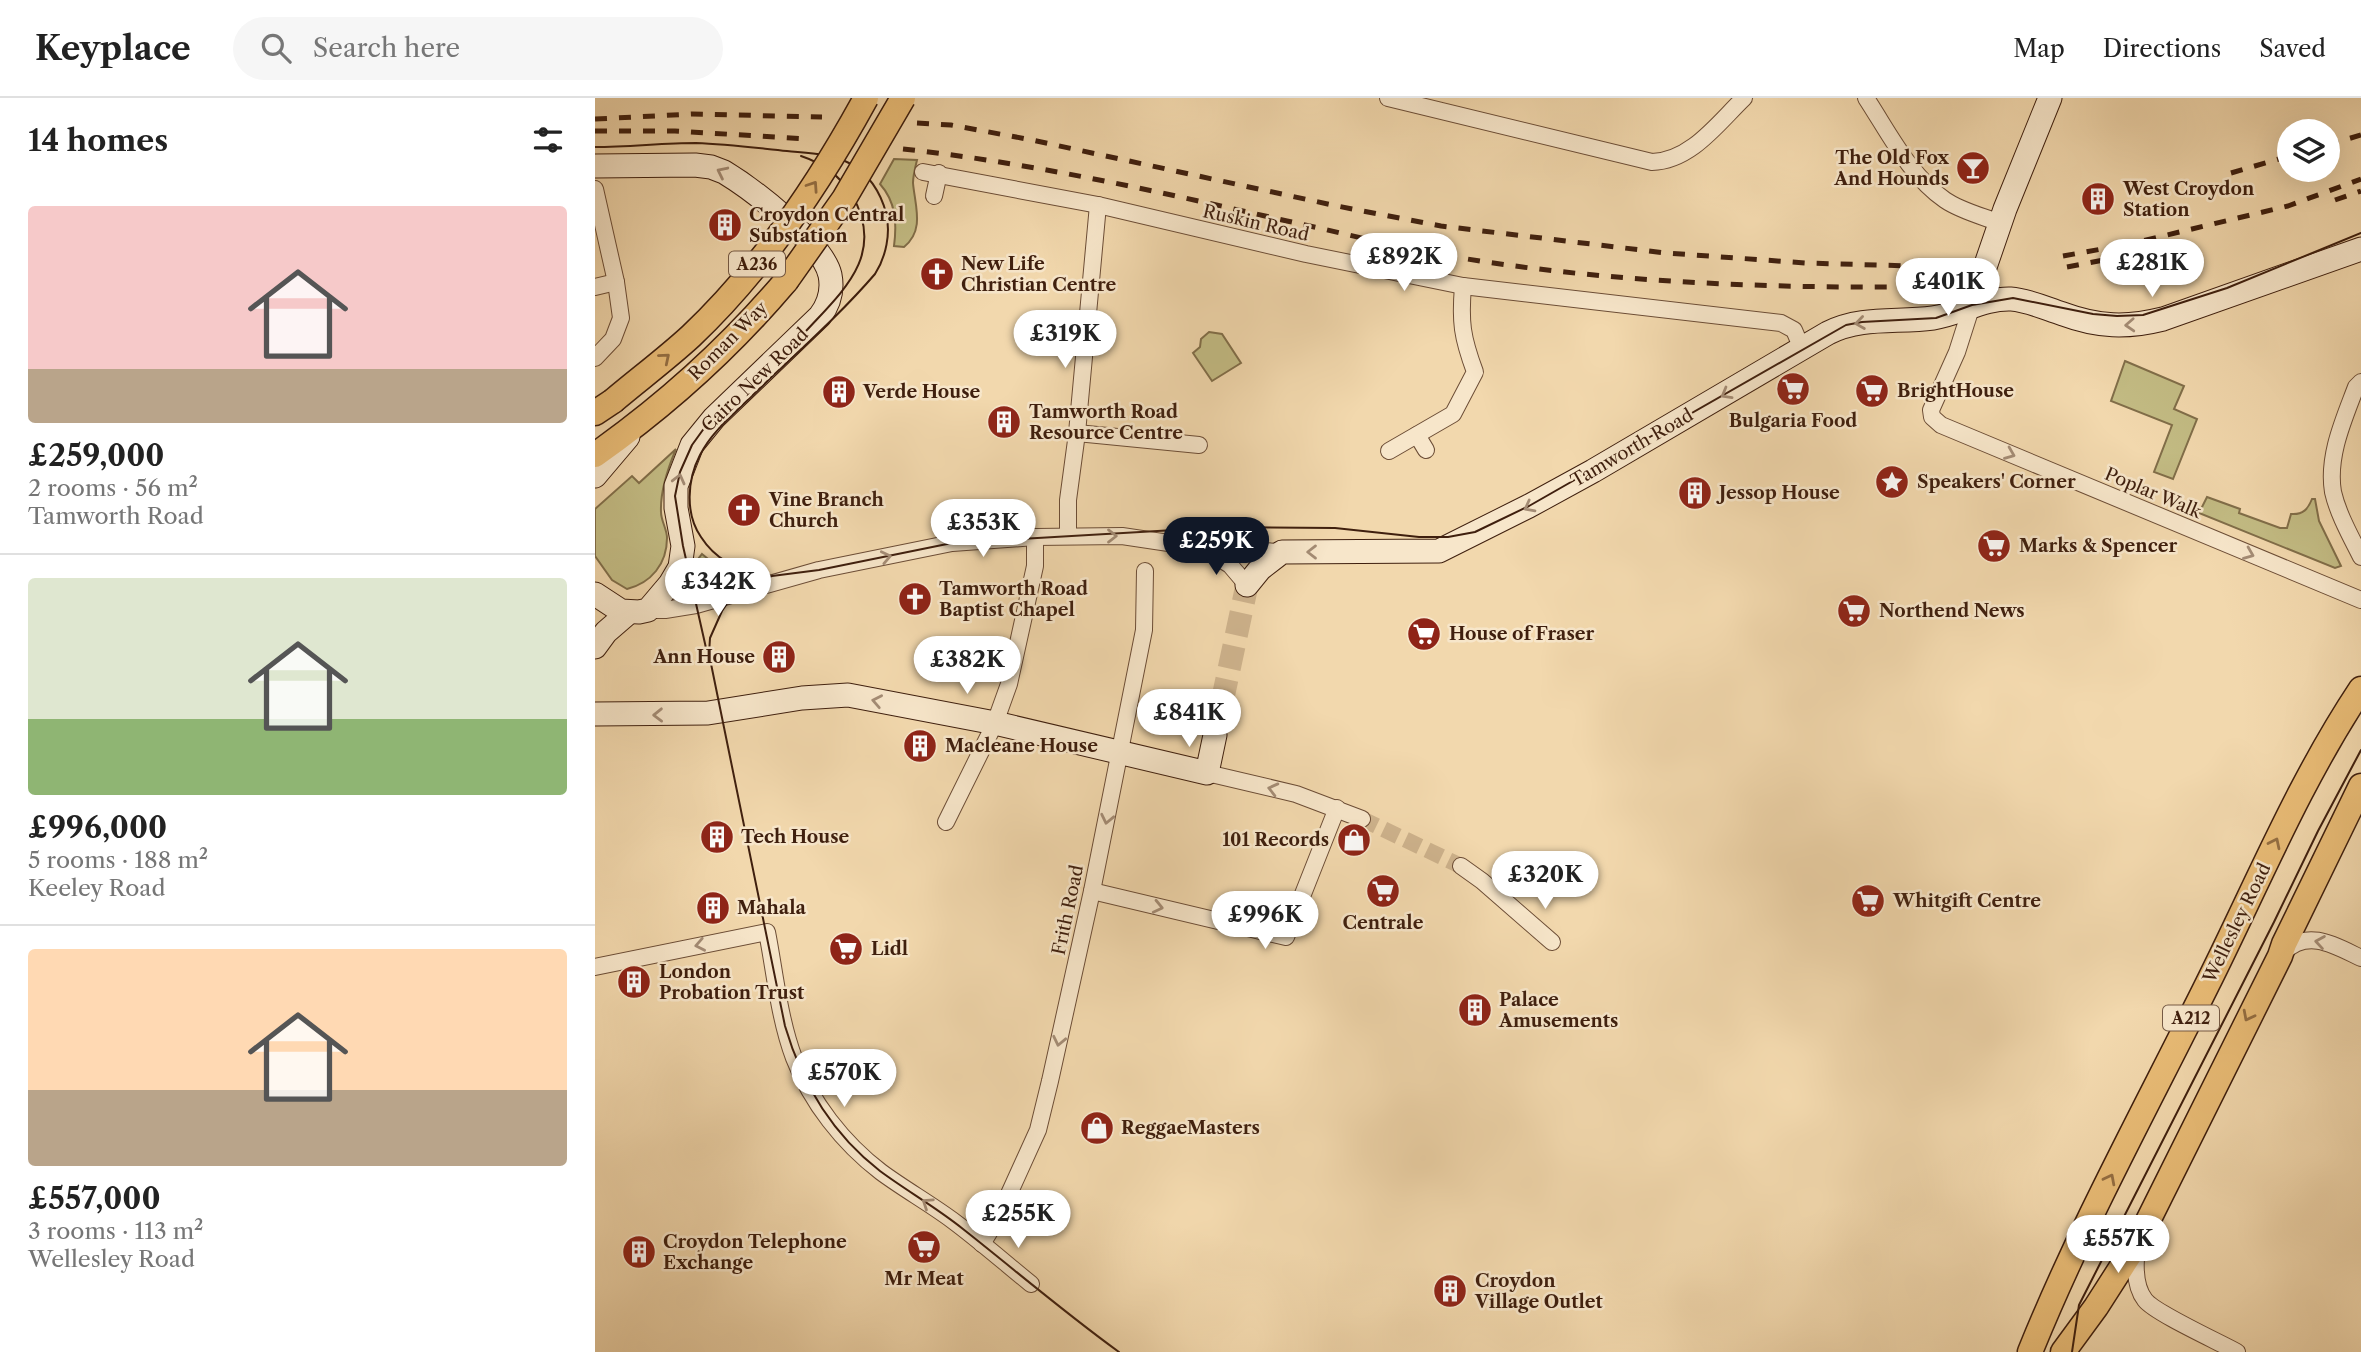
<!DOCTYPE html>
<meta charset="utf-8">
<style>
body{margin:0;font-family:"Libre Caslon Text",serif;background:#f6f6f6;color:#222;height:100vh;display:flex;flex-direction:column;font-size:26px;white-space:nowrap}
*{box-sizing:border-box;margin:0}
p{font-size:23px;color:#767676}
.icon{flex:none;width:38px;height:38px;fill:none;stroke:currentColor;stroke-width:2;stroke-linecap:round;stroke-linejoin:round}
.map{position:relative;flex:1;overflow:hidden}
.sheet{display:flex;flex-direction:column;background:#fff;width:595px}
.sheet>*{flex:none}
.buttons{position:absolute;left:1682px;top:21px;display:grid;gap:14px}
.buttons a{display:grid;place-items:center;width:63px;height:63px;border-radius:50%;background:#fff;box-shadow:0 7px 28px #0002;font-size:35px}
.price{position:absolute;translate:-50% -60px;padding:0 16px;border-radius:24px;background:#fff;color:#222;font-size:23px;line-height:46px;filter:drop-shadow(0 2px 4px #0008)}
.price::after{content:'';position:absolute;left:50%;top:42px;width:21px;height:16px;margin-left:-10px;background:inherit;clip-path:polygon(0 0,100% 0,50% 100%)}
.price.active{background:#111827;color:#fff}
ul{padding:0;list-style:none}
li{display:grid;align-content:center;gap:14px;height:371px;padding:0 28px}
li+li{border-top:2px solid #e0e0e0}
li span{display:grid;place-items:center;height:217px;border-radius:7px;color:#555}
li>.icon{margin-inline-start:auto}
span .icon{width:126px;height:126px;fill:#fffc;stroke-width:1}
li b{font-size:30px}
h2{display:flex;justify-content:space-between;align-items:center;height:84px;padding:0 28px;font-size:30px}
header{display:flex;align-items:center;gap:42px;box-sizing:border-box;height:98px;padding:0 35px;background:#fff;border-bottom:2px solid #e0e0e0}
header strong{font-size:33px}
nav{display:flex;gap:38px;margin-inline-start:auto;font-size:24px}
.search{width:490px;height:63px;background:#f6f6f6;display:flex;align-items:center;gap:18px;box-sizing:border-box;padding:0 24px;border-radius:38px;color:#767676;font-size:26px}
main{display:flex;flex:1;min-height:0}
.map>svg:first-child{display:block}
.green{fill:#c3bc84;stroke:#816e49;stroke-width:2}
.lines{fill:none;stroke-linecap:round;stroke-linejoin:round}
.street-tunnel{stroke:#ceb38d;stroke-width:16;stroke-dasharray:16 8;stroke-linecap:butt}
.secondary-tunnel{stroke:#ceb38d;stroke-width:23;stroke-dasharray:23 11;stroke-linecap:butt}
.street-casing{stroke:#6c4d36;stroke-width:18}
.secondary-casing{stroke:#3f1f0e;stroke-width:25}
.primary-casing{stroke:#3f1f0e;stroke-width:27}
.street{stroke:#f7e6ca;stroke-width:16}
.secondary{stroke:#f7e6ca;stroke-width:23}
.primary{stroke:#e9bc76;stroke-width:24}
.tram{stroke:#3f1f0e;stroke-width:2}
.rail{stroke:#3f1f0e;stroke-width:5;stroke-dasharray:12 12;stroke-linecap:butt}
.primary-bridge-casing{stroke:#3f1f0e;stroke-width:27;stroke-linecap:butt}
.primary-bridge{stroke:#e9bc76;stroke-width:24}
.oneway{stroke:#a48c75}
.oneway2{stroke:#946e42}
.labels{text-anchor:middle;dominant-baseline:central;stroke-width:5;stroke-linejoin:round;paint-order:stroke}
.shield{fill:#f7e6ca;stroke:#765b46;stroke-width:2}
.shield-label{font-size:16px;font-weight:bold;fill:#3f1f0e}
.poi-label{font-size:18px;font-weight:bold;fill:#3f1f0e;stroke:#f7e6ca;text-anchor:start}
.street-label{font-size:18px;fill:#3f1f0e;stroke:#f7e6ca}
</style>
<header>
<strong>Keyplace</strong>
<div class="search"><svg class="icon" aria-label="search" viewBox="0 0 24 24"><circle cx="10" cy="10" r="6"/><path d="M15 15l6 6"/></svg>Search here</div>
<nav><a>Map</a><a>Directions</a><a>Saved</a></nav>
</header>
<main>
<section class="sheet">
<h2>14 homes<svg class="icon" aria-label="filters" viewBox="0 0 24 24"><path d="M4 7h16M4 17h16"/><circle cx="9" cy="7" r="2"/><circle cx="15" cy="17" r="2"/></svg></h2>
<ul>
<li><span style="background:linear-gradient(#f6c9c9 75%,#b9a48a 0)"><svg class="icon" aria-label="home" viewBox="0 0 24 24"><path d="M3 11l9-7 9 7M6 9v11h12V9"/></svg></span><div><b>£259,000</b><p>2 rooms · 56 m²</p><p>Tamworth Road</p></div></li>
<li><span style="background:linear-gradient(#dfe7d0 65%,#8fb573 0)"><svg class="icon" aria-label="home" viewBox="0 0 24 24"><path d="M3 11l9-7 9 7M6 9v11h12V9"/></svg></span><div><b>£996,000</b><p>5 rooms · 188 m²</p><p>Keeley Road</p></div></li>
<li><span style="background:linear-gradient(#ffd9b3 65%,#b9a48a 0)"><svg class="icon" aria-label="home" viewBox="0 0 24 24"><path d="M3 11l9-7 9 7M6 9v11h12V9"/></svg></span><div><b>£557,000</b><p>3 rooms · 113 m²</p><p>Wellesley Road</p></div></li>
</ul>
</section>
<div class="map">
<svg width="1766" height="1254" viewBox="0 0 1766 1254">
<rect width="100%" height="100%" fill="#f2d8ad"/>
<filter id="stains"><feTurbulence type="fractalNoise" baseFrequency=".00286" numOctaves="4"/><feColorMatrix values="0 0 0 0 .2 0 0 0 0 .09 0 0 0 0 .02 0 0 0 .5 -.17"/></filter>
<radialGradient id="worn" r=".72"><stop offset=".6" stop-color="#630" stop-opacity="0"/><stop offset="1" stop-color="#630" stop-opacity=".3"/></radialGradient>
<g class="green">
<path d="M299,61l23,1c-2,8 -4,16 -4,23 2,23 12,47 -9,64l-10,-1c3,-23 2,-44 -14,-62z"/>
<polygon points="614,234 627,236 646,265 617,283 598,255 605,249 606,241"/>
<polygon points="1530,263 1589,288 1579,311 1602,321 1578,381 1559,374 1577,327 1516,303"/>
<path d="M81,351c-8,19 -16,41 -15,63 0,9 6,17 6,26 0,26 -16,45 -40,51l-15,-9 -17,-24v-47l37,-33 7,7z"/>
<path d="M1612,399l33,12 -1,4 41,15h7l4,-14c12,1 17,-5 21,-15h3l4,22 22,45 -6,2 -136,-55z"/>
<polygon points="107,456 124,470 106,482 104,482 100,465"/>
</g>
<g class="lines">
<polyline class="street-tunnel" points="767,721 866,768"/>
<polyline class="secondary-tunnel" points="620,637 652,487"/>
<g class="street-casing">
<g id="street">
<path d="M793,0l264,64c39,-1 66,-39 92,-64"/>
<path d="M1271,0c23,35 44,78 79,102 16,11 37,16 55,23"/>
<polyline points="328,74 503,107 711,156 868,188 1186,225 1199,232 1207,251"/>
<polyline points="0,91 21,184 26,220 18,241 0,260"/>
<polyline points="339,98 344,75"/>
<polyline points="0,189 21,184"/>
<polyline points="1377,207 1362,254 1336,312 1337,319 1346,327 1766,502"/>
<path d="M1766,284l-5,5c-12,32 -29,69 -23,105 5,22 18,45 28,65"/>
<polyline points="482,335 604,347"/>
<polyline points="822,337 831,352"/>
<path d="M794,353l64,-37 22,-42c-13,-35 -15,-50 -12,-86"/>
<polyline points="473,438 473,402 482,335 503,107"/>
<polyline points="609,451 635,467 652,487"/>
<polyline points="53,512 70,512 101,507 224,472 357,445 440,439 527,438 607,450 687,454"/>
<polyline points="612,675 701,696 767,721"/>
<polyline points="351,724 400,625 414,586 440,468 440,439"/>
<polyline points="866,768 887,783 957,844"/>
<polyline points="497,793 691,839 742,710"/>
<path d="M1689,854c24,-24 52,-6 77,6"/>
<path d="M0,869l172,-35c8,41 12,86 27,126 17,44 49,85 87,114 23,17 48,31 71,48 27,20 53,43 79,64"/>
<polyline points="387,1146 404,1118 443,1032 455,983 497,793 549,532 550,473"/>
<path d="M1542,1148c-2,16 -3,40 8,54 10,13 74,42 92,52"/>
</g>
</g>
<g class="secondary-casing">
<g id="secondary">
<path d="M0,68l100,-1 16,2 13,5c28,17 99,71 106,103 3,15 -1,29 -10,41l-106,102 -22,27 -16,41v22l7,38 -3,21 -10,17 -22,26 -9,2 -18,-1 -26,-17"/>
<polyline points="1377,207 1410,111 1455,0"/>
<polyline points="0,378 33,339"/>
<path d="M652,487l13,-16 22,-17 157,-1 90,-45 64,-35 235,-138c34,-17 69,-10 105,-15 27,-4 51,-20 78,-19 17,1 36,10 52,15 35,13 64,14 100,5l198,-70"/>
<polyline points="0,549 11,534 33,515"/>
<polyline points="0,616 113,615 207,600 253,597 400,625 612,675 620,637"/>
</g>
</g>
<g class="primary-casing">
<g id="primary">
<polyline points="0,315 18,303"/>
<path d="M0,357c71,-50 135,-108 191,-174"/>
<path d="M1435,1254c51,-126 117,-246 177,-367 50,-100 92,-203 154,-296"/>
<polyline points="1468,1254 1501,1209 1542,1145 1685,858 1689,846 1766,688"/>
</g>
</g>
<use href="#street" class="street"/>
<use href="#secondary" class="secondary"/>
<use href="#primary" class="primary"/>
<g class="tram">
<path d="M0,49c34,0 68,-4 101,-4 31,1 61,5 91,8 21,2 43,2 62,12 19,9 32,30 37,50 5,20 0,44 -11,61 -37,43 -81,81 -122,121 -19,19 -41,36 -53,60 -13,25 -15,59 1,82 16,25 40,35 68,38"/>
<path d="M206,58c21,7 39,20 51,39 34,59 -8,95 -46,136"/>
<polyline points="111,550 88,448 80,398 85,374 97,347 110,329 140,300"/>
<path d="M524,1254c-54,-39 -104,-82 -156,-123 -26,-21 -56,-38 -83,-58 -49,-38 -78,-87 -95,-145l-76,-372 1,-16 12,-27 10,-15 15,-12 25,-8 47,-6 133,-27 274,-16 109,1 84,9h29l27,-5 54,-26 317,-181 16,-3 74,-4 36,-13 41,-7 80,16 24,2 26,-1 84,-27 134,-55"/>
<polyline points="1477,1254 1484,1207 1679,824 1723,733 1766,652"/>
</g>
<g class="rail">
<polyline points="0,21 97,16 227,19"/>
<polyline points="322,25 356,27 437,42 742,108 846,128 1071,155 1211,165 1319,168"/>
<polyline points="0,33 80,33 213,41"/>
<polyline points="1732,47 1766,37"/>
<path d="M308,51c130,14 257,43 384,72 48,10 96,23 145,32 155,28 316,35 473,34"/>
<polyline points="1636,75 1694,58"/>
<polyline points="1740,102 1766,93"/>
<polyline points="1526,148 1693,108 1766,81"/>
<polyline points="1468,158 1507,151"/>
<polyline points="1472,169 1509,162"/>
</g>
<g class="primary-bridge-casing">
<g id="primary-bridge">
<polyline points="191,183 249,101 308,0"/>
<path d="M18,303c26,-22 53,-42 78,-65 72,-68 128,-152 175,-238"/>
</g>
</g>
<use href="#primary-bridge" class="primary-bridge"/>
</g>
<defs><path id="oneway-chevron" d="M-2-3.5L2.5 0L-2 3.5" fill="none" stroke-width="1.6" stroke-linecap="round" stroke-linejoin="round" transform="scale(1.75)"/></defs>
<g class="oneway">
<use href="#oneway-chevron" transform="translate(127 74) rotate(-154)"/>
<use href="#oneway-chevron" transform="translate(1265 225) rotate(172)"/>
<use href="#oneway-chevron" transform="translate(1535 227) rotate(177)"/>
<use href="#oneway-chevron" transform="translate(1131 296) rotate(150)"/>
<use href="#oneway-chevron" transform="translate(1415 356) rotate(22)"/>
<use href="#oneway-chevron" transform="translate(84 381) rotate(-76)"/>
<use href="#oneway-chevron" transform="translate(934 409) rotate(152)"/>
<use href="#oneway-chevron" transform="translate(517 438)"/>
<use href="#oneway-chevron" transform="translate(717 454) rotate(180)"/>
<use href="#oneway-chevron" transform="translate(1654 456) rotate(22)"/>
<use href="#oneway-chevron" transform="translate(291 459) rotate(-12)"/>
<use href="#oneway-chevron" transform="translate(282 603) rotate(-169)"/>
<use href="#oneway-chevron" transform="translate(63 617) rotate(179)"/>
<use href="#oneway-chevron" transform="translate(678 691) rotate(-166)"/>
<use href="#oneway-chevron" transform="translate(512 721) rotate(102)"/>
<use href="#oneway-chevron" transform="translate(563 809) rotate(13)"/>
<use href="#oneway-chevron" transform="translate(1725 844) rotate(-171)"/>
<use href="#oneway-chevron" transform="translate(105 847) rotate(169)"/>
<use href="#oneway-chevron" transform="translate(464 943) rotate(102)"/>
<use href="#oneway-chevron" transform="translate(332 1105) rotate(-146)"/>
</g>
<g class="oneway2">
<use href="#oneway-chevron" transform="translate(218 88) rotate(-56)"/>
<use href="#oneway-chevron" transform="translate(70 260) rotate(-40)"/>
<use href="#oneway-chevron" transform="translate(1680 745) rotate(-64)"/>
<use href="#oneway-chevron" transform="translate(1653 918) rotate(117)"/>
<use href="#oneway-chevron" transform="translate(1515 1081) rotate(-63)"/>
</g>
<defs>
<g id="bar-disc" transform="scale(1.75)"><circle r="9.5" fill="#8f2418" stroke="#f7e6ca"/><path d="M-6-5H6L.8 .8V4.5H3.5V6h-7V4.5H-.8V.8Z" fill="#fff"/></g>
<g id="building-disc" transform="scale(1.75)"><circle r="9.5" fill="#8f2418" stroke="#f7e6ca"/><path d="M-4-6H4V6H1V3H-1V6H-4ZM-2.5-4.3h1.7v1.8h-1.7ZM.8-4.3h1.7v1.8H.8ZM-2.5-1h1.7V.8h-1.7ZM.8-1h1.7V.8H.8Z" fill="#fff"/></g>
<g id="church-disc" transform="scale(1.75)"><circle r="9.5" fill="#8f2418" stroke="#f7e6ca"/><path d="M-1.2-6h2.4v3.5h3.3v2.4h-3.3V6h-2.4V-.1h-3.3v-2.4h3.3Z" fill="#fff"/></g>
<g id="supermarket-disc" transform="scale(1.75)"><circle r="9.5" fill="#8f2418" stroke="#f7e6ca"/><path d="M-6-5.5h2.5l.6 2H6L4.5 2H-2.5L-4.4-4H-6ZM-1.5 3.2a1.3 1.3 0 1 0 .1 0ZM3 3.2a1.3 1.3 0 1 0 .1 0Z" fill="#fff"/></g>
<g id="sight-disc" transform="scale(1.75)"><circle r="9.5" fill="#8f2418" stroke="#f7e6ca"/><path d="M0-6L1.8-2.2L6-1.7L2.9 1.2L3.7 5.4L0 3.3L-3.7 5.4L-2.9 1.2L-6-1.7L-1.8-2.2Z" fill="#fff"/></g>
<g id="shop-disc" transform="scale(1.75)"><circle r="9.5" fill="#8f2418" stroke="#f7e6ca"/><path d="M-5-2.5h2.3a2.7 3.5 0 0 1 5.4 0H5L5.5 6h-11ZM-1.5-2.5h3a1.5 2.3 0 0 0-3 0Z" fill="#fff"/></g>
</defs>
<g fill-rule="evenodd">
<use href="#bar-disc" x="1378" y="70"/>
<use href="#building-disc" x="1503" y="101"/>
<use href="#building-disc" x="130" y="127"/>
<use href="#church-disc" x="342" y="176"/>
<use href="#supermarket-disc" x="1198" y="291"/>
<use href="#supermarket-disc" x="1277" y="293"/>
<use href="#building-disc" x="244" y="294"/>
<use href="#building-disc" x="409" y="324"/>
<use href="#sight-disc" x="1297" y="384"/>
<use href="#building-disc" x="1100" y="395"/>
<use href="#church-disc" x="149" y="412"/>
<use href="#supermarket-disc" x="1399" y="448"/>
<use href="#church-disc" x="320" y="501"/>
<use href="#supermarket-disc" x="1259" y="513"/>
<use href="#supermarket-disc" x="829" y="536"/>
<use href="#building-disc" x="184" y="559"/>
<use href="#building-disc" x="325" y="648"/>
<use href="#building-disc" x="122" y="739"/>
<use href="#shop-disc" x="759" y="742"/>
<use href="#supermarket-disc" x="788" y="793"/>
<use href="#supermarket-disc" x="1273" y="803"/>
<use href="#building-disc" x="118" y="810"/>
<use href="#supermarket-disc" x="251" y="851"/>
<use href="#building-disc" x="39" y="884"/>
<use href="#building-disc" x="880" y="912"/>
<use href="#shop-disc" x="502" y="1030"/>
<use href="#supermarket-disc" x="329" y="1149"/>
<use href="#building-disc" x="44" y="1154"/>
<use href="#building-disc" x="855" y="1193"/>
</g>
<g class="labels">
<g class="shield">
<rect x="134" y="153.5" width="56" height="25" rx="5"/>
<rect x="1568" y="907.5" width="56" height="25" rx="5"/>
</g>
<g class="shield-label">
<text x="162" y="166">A236</text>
<text x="1596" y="920">A212</text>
</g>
<g class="poi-label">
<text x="1354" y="60" text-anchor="end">The Old Fox<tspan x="1354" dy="21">And Hounds</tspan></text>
<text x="1528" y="91">West Croydon<tspan x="1528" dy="21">Station</tspan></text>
<text x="154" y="117">Croydon Central<tspan x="154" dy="21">Substation</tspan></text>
<text x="366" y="166">New Life<tspan x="366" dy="21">Christian Centre</tspan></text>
<text x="1302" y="293">BrightHouse</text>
<text x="268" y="294">Verde House</text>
<text x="434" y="314">Tamworth Road<tspan x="434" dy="21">Resource Centre</tspan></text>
<text x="1198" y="323" text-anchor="middle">Bulgaria Food</text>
<text x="1322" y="384">Speakers' Corner</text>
<text x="1124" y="395">Jessop House</text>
<text x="174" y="402">Vine Branch<tspan x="174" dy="21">Church</tspan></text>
<text x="1424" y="448">Marks &amp; Spencer</text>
<text x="344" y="491">Tamworth Road<tspan x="344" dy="21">Baptist Chapel</tspan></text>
<text x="1284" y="513">Northend News</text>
<text x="854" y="536">House of Fraser</text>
<text x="160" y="559" text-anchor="end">Ann House</text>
<text x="350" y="648">Macleane House</text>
<text x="146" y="739">Tech House</text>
<text x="734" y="742" text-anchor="end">101 Records</text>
<text x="1298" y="803">Whitgift Centre</text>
<text x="142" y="810">Mahala</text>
<text x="788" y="825" text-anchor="middle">Centrale</text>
<text x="276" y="851">Lidl</text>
<text x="64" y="874">London<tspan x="64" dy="21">Probation Trust</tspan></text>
<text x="904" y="902">Palace<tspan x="904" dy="21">Amusements</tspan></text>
<text x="526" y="1030">ReggaeMasters</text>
<text x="68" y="1144">Croydon Telephone<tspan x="68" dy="21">Exchange</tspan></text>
<text x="329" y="1181" text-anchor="middle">Mr Meat</text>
<text x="880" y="1183">Croydon<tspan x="880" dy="21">Village Outlet</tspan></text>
</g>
<g class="street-label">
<text transform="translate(661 125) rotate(13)">Ruskin Road</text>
<text transform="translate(133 243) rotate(-45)">Roman Way</text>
<text transform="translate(160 282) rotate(-44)">Cairo New Road</text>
<text transform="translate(1037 350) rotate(-30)">Tamworth Road</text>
<text transform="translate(1558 395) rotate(23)">Poplar Walk</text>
<text transform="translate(473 812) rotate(-78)">Frith Road</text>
<text transform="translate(1642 825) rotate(-64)">Wellesley Road</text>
</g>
</g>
<rect width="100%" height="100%" filter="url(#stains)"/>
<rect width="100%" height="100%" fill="url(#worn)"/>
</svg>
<div class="buttons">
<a><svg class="icon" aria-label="layers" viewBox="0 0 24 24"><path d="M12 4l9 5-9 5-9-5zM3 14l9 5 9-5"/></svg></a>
</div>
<b class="price" style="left:809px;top:195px">£892K</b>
<b class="price" style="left:1557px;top:201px">£281K</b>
<b class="price" style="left:1353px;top:220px">£401K</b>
<b class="price" style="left:470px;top:272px">£319K</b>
<b class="price" style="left:388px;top:461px">£353K</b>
<b class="price active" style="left:621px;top:479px">£259K</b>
<b class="price" style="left:123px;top:520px">£342K</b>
<b class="price" style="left:372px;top:598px">£382K</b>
<b class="price" style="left:594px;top:651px">£841K</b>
<b class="price" style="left:950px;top:813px">£320K</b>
<b class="price" style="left:670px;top:853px">£996K</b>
<b class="price" style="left:249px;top:1011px">£570K</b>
<b class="price" style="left:423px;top:1152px">£255K</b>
<b class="price" style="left:1523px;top:1177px">£557K</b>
</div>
</main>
